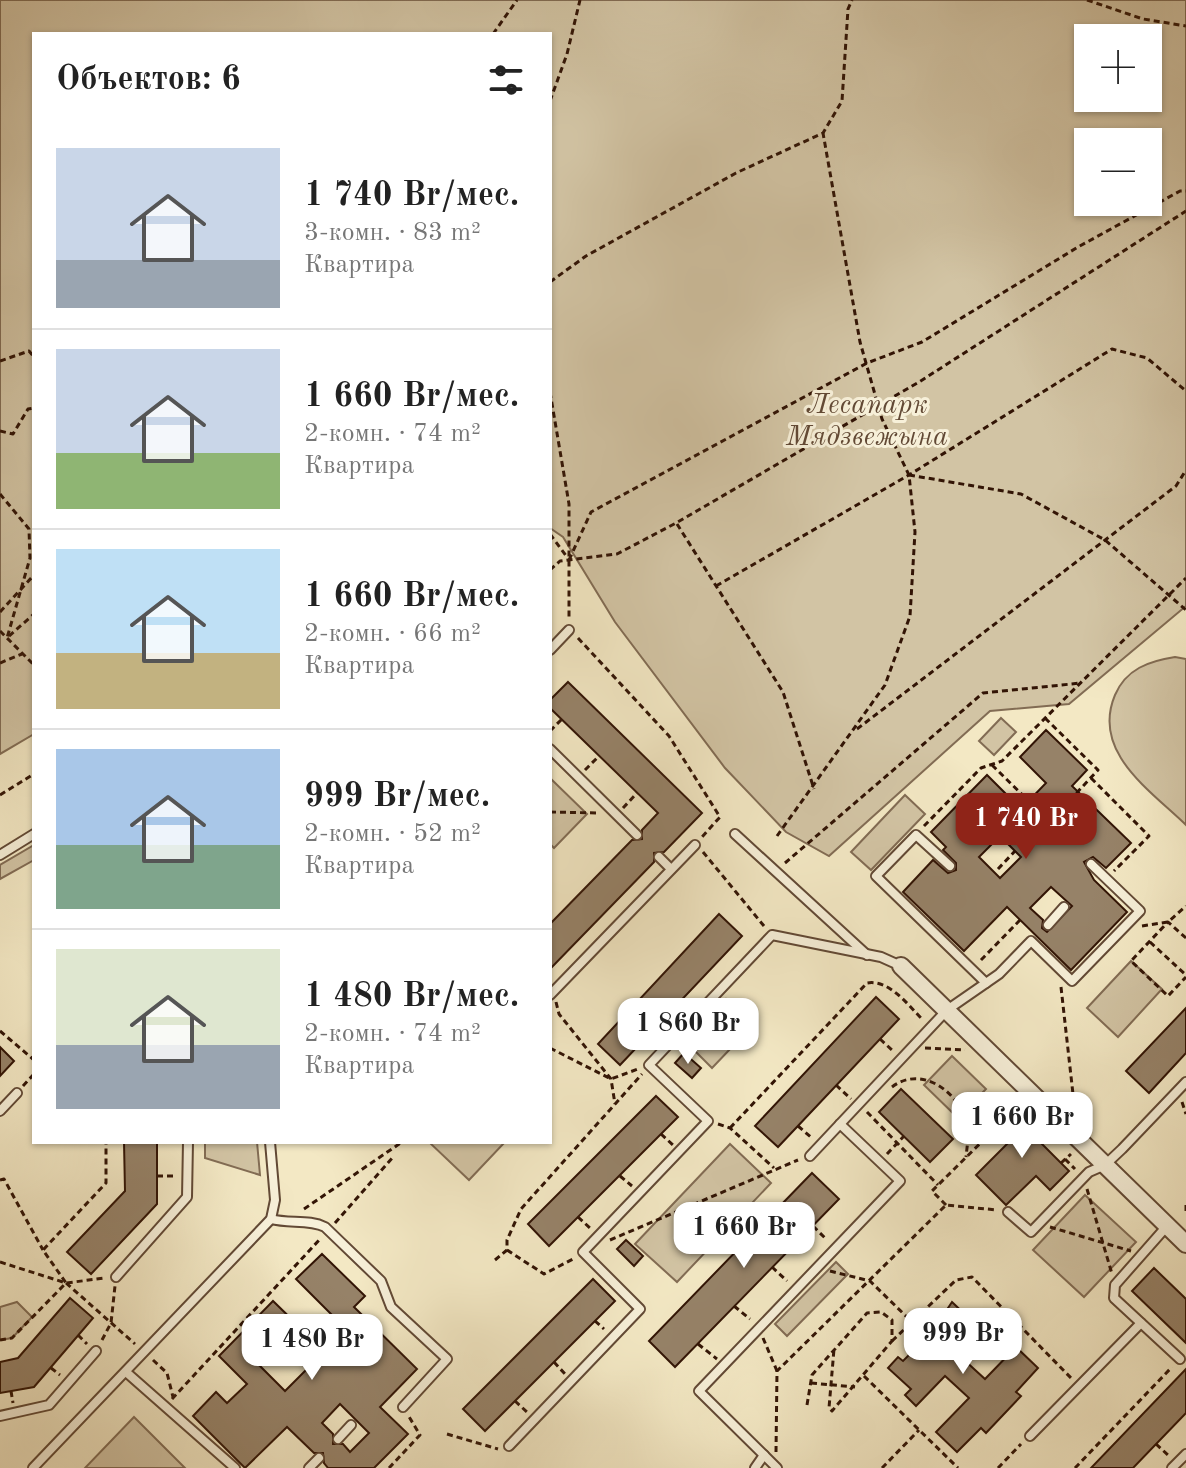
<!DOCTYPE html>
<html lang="ru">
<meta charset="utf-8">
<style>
body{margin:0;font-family:"Old Standard TT",serif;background:#f2f2f2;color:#222;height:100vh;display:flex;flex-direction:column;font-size:30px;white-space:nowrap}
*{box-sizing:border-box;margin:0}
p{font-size:26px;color:#767676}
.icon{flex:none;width:44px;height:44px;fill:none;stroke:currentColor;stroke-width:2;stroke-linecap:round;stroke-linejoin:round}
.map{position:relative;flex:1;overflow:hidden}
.details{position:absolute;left:32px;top:32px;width:520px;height:1112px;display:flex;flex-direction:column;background:#fff;border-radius:0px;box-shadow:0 2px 6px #0004}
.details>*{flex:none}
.fabs{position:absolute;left:1074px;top:24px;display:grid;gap:16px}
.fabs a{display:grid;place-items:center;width:88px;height:88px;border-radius:0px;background:#fff;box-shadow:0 2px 6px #0004;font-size:40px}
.price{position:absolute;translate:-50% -68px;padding:0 18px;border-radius:16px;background:#fff;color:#222;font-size:26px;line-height:52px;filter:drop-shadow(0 2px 4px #0008)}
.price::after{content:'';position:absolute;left:50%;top:48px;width:24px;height:18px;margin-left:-12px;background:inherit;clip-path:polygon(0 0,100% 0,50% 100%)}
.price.current{background:#8f2418;color:#fff}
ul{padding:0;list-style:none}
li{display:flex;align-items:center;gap:24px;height:200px;padding:0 24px}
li+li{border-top:2px solid #e0e0e0}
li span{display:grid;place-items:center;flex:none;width:224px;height:160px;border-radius:0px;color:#555}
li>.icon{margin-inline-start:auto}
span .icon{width:96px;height:96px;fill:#fffc;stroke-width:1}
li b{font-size:34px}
h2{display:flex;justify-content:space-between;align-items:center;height:96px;padding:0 24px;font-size:34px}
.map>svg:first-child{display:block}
.green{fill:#d2c4a4;stroke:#826c54;stroke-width:2;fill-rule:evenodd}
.building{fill:#968268;stroke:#321405;stroke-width:2;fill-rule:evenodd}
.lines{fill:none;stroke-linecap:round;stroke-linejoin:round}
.service-casing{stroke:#624935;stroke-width:12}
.minor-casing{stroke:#624935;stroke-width:20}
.path{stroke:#321405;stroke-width:3;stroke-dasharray:6 4;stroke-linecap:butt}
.service{stroke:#f7f0d9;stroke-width:8}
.minor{stroke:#f7f0d9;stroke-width:16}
.labels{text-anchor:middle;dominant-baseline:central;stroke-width:6;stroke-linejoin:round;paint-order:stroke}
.park-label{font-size:28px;font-style:italic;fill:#624935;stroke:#f7f0d9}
</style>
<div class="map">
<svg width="1186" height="1468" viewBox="0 0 1186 1468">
<rect width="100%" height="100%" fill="#f3e8c4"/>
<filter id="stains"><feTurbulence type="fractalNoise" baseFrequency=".0025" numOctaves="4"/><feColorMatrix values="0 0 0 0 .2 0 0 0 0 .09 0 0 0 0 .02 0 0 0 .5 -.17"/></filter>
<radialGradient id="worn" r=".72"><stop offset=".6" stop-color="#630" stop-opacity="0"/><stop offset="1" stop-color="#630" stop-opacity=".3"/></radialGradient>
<g class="green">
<path d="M0,0h1186v606l-117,98 -79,7 -161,145 -43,-24 -61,-64 -110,-146 -52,-85 -13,-9v-494h-516v700l-34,20zM1088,38h60v60h-60zM1088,142h60v60h-60z"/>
<path d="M1175,657l11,2v166c-36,-35 -95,-73 -71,-130 11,-26 34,-34 60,-38z"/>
<polygon points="1001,718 1016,732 994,755 979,741"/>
<polygon points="550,778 587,814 554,848 550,844"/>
<polygon points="905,795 925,814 871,870 851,852"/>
<polygon points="34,845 34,860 0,879 0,865"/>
<polygon points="1131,961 1162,989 1118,1037 1087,1008"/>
<polygon points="726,999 753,1025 712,1068 685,1041"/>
<polygon points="952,1056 986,1089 958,1118 924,1085"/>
<polygon points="205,1142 257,1142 260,1175 205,1158"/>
<polygon points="434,1142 505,1142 469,1180 431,1144"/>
<polygon points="730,1144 771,1183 677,1282 635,1244"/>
<polygon points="1085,1195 1136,1242 1084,1297 1033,1250"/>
<polygon points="836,1262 848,1274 787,1336 775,1324"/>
<polygon points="17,1302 32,1317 12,1338 0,1340 0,1307"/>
<polygon points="134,1417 185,1468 85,1468"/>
</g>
<g class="building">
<polygon points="568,682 702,813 664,852 654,853 654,862 550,969 550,924 632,840 642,839 642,830 658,813 550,708 550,700"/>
<path d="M1046,730l41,40 -15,16 59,57 -25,25 -13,-11 -9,5 10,18 33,32 -56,58 -64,-63 -43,44 -61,-59 30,-32 15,13 8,-3v-7l-13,-13 3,-3 -15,-15 56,-57 34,34 25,-26 -26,-26zM1000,836l21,21 -21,21 -21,-21zM1051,887l21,19 -25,26 -5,-4 1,-8 -13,-12z"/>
<polygon points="719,914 742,936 620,1065 598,1044"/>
<polygon points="876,997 899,1019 778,1147 755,1126"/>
<polygon points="1186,1008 1186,1053 1149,1093 1126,1071"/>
<polygon points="0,1047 14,1061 0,1076"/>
<polygon points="684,1053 701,1068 692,1078 675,1063"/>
<polygon points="901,1089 953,1139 930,1162 879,1112"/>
<polygon points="656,1096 678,1117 549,1246 528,1224"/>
<polygon points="1024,1107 1050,1132 1040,1142 1069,1171 1050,1190 1036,1176 1006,1205 976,1175 1013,1138 1003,1129"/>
<polygon points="124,1142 157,1142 157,1204 91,1274 67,1252 125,1191"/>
<polygon points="812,1173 839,1199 675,1367 649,1341"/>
<polygon points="626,1240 643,1256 634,1266 617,1249"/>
<path d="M322,1254l43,42 -11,11 63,62 -37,38 28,27 -34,34h-46l-4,-5 -1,-10h-9l-27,-26 -42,41 -52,-52 23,-24 11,11 20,-19 -28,-28 54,-55 39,38 22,-22 -38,-38zM277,1339l30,30 -22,22 -30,-30zM340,1404l29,29 -19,19 -7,-8h-10v-10l-11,-11z"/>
<polygon points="1154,1268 1186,1299 1186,1343 1132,1291"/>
<polygon points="593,1279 615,1301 485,1431 463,1409"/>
<polygon points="70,1298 93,1318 34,1387 0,1393 0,1362 18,1358"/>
<polygon points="952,1302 974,1323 980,1317 991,1328 962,1358 985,1379 1016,1347 1038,1368 1016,1392 1021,1396 986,1433 981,1428 957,1452 936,1432 969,1398 945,1376 916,1406 905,1395 911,1389 888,1368 898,1357 903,1361 932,1332"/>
<polygon points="1186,1369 1186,1413 1133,1468 1091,1468"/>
</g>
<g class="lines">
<g class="service-casing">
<g id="service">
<polyline points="550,650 569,630"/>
<polyline points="550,749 637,835"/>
<polyline points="735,834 867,955"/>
<polyline points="0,855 34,834"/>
<polyline points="659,857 671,869"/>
<polyline points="950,866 916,835 876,876 986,983"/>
<polyline points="1048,925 1064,907"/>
<polyline points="550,995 695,845"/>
<polyline points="0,1111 17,1093"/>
<polyline points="810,1156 947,1010 999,974 1031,941 1072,981 1140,911 1091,864"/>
<polyline points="1008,1212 1031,1232 1089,1172 1105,1165 1122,1149 1186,1082"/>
<path d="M271,1219c18,5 38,0 54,8l56,54 10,26 56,52 -44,48"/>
<polyline points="1167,1226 1115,1285 1114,1298 1180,1359"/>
<polyline points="116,1277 187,1197 188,1142"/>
<polyline points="126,1372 235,1468"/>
<polyline points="0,1416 49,1405 96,1351"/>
<polyline points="1030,1436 1141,1323"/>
<polyline points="338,1439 351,1425"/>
<polyline points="509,1446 640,1309 583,1252 708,1121 649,1065 772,935 881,957 901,966"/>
<polyline points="33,1468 271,1219 275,1200 270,1142"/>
<polyline points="309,1468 319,1458"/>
<polyline points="755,1468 764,1455"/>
<polyline points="777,1468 699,1391 900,1181 840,1124"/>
<polyline points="1172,1468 1186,1454"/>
</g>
</g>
<g class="minor-casing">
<polyline id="minor" points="901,966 1186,1244"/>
</g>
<g class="path">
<polyline points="1087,0 1143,19 1186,26"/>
<polyline points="493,34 517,0"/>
<polyline points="550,101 567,54 580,0"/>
<polyline points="550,282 586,256 736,173 823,133 842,101 848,9 852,0"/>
<polyline points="0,361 29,351 34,357"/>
<polyline points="550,392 569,504 569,619"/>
<polyline points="0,431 13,434 28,409 34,408"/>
<polyline points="909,475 1021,494 1105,540 1186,610"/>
<polyline points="0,494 29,529 30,558 7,638"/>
<polyline points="677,524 783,692 814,789"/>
<polyline points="550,534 567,557"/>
<polyline points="569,560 591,512 867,363 922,342 1078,247 1180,191 1186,191"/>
<polyline points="550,570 560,561 617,554 676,523 919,382 1186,211"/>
<polyline points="716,586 909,475 1112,349 1147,358 1186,391"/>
<polyline points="0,612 34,575"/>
<polyline points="0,631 34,665"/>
<polyline points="9,636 34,614"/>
<polyline points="578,638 669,736 720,817 702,837"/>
<polyline points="0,663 22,654"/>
<polyline points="1045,718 1098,770 1070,800"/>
<polyline points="857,729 1176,486 1186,470"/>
<polyline points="550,731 562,719"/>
<polyline points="992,765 1047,819 1039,826"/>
<polyline points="585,770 599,756"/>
<polyline points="1091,778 1149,836 1114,871"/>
<polyline points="0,795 34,774"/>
<polyline points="623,808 637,793"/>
<polyline points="550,812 598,813"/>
<polyline points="924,826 981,768 1002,761 1186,578"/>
<polyline points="777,836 885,685 910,616 915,532 909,475 882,419 860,342 823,133"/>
<polyline points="703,852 764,926"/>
<polyline points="785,863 983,693 1081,683"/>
<polyline points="998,869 1015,851"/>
<polyline points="1142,926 1168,922 1186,906"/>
<polyline points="1186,938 1168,922 1131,961 1168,996 1186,977"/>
<polyline points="1150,942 1186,975"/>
<polyline points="981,960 1020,920"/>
<polyline points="1061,987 1074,1103"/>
<polyline points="556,1002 559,1014 611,1079 615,1104"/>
<polyline points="0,1031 34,1060"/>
<polyline points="880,1039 892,1050"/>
<polyline points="550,1048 611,1079 638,1069"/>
<polyline points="925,1048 965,1050"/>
<polyline points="836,1085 851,1099"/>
<polyline points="23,1086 34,1074"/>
<path d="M892,1087c30,-23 69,6 75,39 2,10 0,21 -1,31"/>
<polyline points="1182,1102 1186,1114"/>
<polyline points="867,1112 938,1185"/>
<polyline points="718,1124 730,1128 774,1168"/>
<polyline points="798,1126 813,1139"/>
<path d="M730,1128l137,-145c22,-4 41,22 55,36"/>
<polyline points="661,1134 673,1145"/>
<polyline points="887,1154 904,1136"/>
<polyline points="1065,1159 1075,1169"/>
<polyline points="1061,1163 1071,1154"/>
<polyline points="157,1176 177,1176"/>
<polyline points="620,1176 632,1186"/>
<polyline points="0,1180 4,1179 43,1250"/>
<polyline points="1087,1189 1112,1274"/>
<polyline points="946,1205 932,1191 1020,1104"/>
<polyline points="304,1209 402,1142"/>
<polyline points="1186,1211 1186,1203"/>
<polyline points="578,1217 590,1228"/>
<polyline points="335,1223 393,1157"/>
<polyline points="813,1226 827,1240"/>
<polyline points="1050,1227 1131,1251"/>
<polyline points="610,1240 798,1160"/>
<polyline points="507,1250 544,1274 575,1258"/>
<polyline points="495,1260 507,1250 507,1240 521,1209 642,1074"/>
<polyline points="0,1262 66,1283 105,1278"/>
<polyline points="772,1267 787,1281"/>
<polyline points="830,1271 870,1281 912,1322"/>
<polyline points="66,1283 135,1344"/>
<polyline points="734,1306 750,1319"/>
<polyline points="595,1321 604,1329"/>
<polyline points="78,1335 87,1344"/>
<polyline points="763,1338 777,1371"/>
<polyline points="0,1340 12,1338 66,1283 43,1250 106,1183 106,1142"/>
<polyline points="102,1340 111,1323 115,1286"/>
<polyline points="892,1341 956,1280 972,1277 1072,1379"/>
<polyline points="698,1344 717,1359"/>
<polyline points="153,1360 167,1373 173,1397"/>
<polyline points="554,1362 565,1374"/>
<polyline points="51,1368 60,1375"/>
<polyline points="864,1376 958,1468"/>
<polyline points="811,1383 855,1387"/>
<polyline points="11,1391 13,1403"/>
<polyline points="172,1399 321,1238"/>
<polyline points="515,1401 527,1412"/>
<polyline points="807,1405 812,1375 867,1313 881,1312 892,1320 892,1341 832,1411 829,1408 834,1349"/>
<polyline points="447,1434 498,1449"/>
<polyline points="1156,1444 1168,1455"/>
<polyline points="776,1452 777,1371 946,1205 997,1210"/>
<polyline points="389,1468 420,1435 408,1415"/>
<polyline points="882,1468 919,1430"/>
<polyline points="998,1468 1021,1444"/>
<polyline points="1075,1468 1172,1367"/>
</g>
<use href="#service" class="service"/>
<use href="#minor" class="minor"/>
</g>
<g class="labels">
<g class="park-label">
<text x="867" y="406">Лесапарк<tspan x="867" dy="32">Мядзвежына</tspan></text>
</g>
</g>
<rect width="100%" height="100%" filter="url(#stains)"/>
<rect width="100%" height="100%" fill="url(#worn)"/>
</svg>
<div class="fabs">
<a>+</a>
<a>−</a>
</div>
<b class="price current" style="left:1026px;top:861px">1 740 Br</b>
<b class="price" style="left:688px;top:1066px">1 860 Br</b>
<b class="price" style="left:1022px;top:1160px">1 660 Br</b>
<b class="price" style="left:744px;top:1270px">1 660 Br</b>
<b class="price" style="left:963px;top:1376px">999 Br</b>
<b class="price" style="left:312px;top:1382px">1 480 Br</b>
<section class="details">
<h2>Объектов: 6<svg class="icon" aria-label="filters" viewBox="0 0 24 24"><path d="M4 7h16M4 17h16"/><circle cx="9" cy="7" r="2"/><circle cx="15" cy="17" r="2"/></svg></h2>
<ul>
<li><span style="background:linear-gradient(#c9d6e8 70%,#9aa5b1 0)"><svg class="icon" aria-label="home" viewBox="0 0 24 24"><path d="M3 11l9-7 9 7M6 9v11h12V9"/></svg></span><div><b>1 740 Br/мес.</b><p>3-комн. · 83 m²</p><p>Квартира</p></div></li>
<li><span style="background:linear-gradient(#c9d6e8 65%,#8fb573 0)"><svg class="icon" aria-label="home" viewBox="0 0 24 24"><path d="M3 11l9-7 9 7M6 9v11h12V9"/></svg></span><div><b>1 660 Br/мес.</b><p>2-комн. · 74 m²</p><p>Квартира</p></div></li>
<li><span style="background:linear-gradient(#bfe0f5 65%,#c2b280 0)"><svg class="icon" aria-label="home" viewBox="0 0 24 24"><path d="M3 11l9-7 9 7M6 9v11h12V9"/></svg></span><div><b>1 660 Br/мес.</b><p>2-комн. · 66 m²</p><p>Квартира</p></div></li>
<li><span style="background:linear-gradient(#a9c7e8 60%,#7fa58c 0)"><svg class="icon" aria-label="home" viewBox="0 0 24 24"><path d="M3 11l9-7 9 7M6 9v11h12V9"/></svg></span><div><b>999 Br/мес.</b><p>2-комн. · 52 m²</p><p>Квартира</p></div></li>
<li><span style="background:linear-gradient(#dfe7d0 60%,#9aa5b1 0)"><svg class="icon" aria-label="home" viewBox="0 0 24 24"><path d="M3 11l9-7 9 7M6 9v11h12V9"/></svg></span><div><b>1 480 Br/мес.</b><p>2-комн. · 74 m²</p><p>Квартира</p></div></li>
</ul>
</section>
</div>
